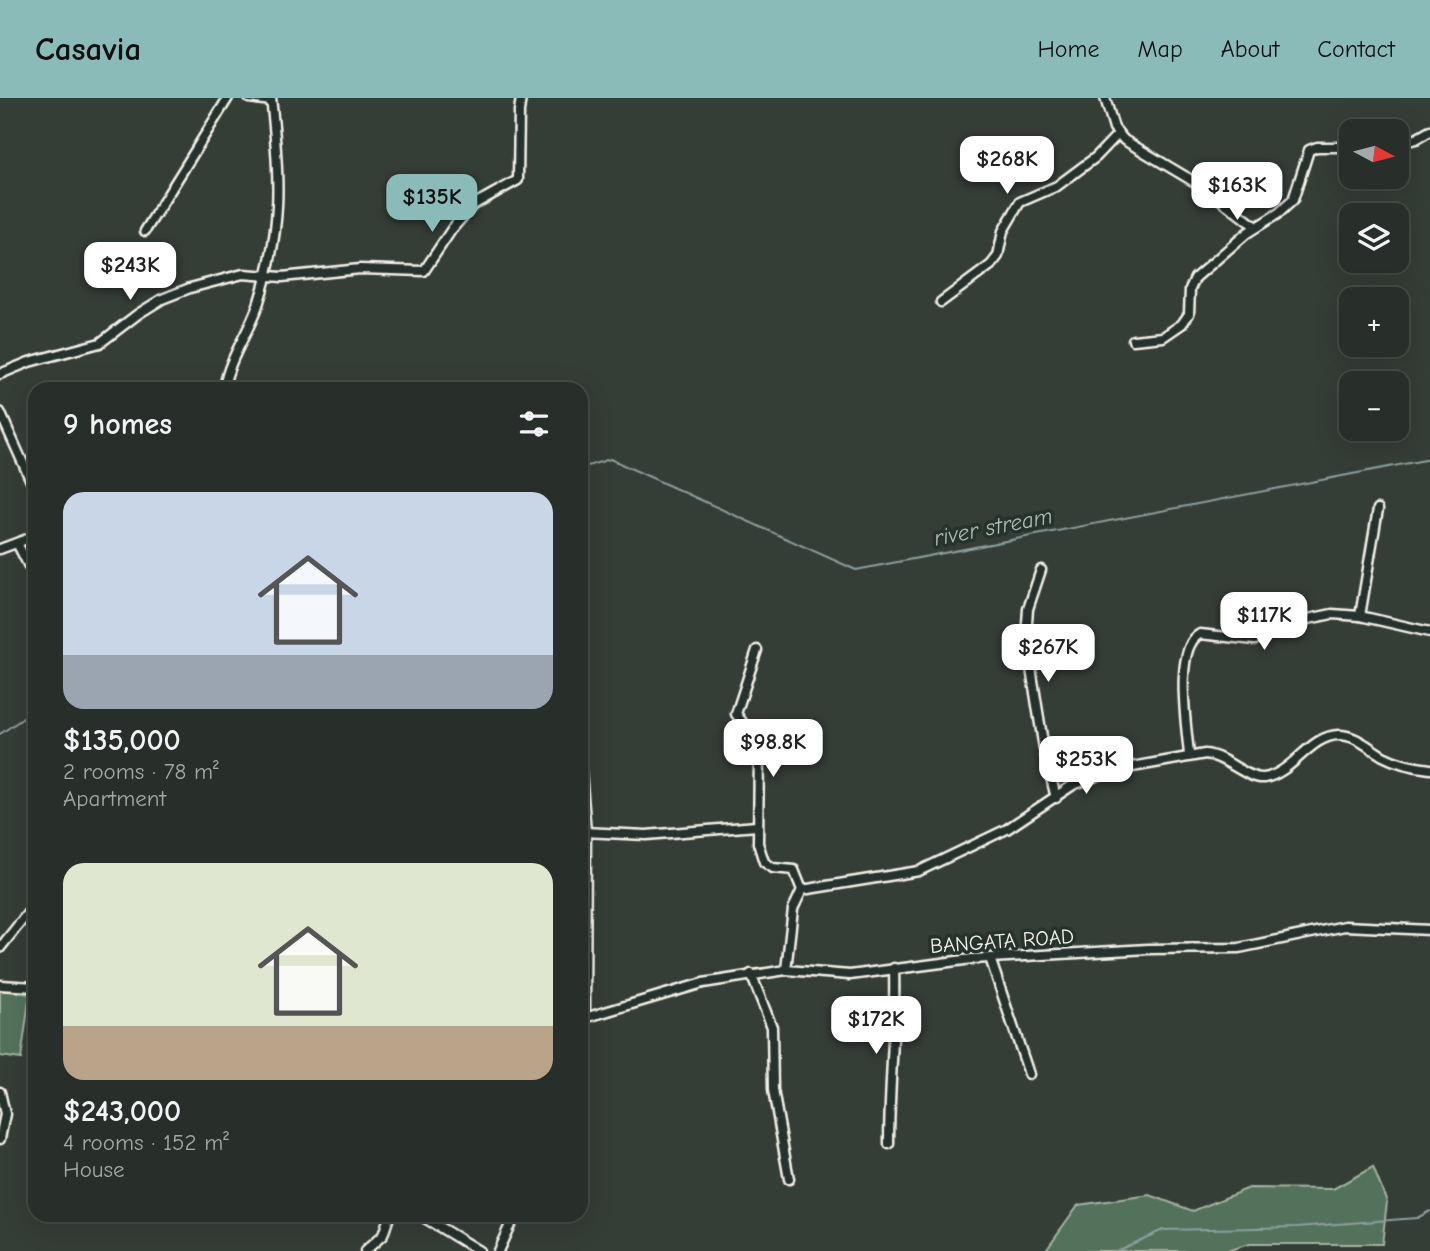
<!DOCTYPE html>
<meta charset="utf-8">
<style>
body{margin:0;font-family:"Comic Neue",sans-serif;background:#343a35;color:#f1f3f6;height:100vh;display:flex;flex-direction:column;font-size:26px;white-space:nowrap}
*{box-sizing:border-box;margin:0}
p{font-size:23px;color:#a5a8a8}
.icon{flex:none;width:38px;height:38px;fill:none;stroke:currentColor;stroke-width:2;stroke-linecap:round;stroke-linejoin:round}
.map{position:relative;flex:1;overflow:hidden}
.panel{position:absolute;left:28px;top:284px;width:560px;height:840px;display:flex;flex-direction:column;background:#282e29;border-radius:21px;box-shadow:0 7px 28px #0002,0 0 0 2px #444a46}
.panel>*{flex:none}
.needle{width:46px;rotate:97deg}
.fabs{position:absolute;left:1339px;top:21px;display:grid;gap:14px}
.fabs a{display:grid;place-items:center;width:70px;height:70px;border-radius:14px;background:#282e29;box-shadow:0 7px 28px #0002,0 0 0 2px #444a46;font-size:35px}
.price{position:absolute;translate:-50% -60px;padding:0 16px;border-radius:14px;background:#fff;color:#222;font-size:23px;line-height:46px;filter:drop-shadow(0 2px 4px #0008)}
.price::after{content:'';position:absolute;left:50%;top:42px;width:21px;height:16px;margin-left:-10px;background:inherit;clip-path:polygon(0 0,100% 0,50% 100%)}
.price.active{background:#8bbbb9;color:#111}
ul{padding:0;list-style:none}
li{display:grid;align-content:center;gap:14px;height:371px;padding:0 35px}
li span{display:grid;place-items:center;height:217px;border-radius:21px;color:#555}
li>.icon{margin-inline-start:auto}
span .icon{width:126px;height:126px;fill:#fffc;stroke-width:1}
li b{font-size:30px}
h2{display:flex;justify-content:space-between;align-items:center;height:84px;padding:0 35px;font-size:30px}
header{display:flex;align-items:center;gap:42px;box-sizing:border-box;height:98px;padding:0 35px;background:#8bbbb9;color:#111}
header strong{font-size:33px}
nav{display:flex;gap:38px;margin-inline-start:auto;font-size:24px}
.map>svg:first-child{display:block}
.green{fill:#53725b;stroke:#a4b2a2;stroke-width:2}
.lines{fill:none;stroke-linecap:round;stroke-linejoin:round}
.stream{stroke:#8b9f9d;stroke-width:2}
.minor-casing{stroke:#f4f1e8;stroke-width:13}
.minor{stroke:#26332d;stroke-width:8}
.labels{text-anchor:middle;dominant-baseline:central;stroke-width:7;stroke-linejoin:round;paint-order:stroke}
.street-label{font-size:21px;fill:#f4f1e8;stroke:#26332d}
.water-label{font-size:23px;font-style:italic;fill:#aebbb6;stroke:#26332d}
</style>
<header>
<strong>Casavia</strong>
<nav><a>Home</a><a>Map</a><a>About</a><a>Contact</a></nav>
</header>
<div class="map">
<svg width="1430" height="1153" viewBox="0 0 1430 1153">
<rect width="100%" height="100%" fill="#353d37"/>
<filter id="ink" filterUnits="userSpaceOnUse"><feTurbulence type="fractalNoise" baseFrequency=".0143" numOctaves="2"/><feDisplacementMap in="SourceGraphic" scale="14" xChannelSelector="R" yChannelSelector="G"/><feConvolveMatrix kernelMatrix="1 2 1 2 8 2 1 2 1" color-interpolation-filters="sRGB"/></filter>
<g filter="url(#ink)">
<g class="green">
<polygon points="0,892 30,896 21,961 0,958"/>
<polygon points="1373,1069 1387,1104 1382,1146 1249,1146 1227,1153 1045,1153 1078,1107 1150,1097 1193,1113 1249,1090 1333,1091"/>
</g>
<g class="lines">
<g class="stream">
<polyline points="581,370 610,361 856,472 1430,361"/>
<polyline points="0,636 35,612"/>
<polyline points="1116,1153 1163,1132 1297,1129 1417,1120 1430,1113"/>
</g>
<g class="minor-casing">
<g id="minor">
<polyline points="249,0 271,3"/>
<polyline points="1105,0 1114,30 1124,42 1208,92 1256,129"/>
<polyline points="1396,46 1416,41 1430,33"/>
<polyline points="145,133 228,0"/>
<polyline points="941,204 991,167 998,158 1003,133 1020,104 1057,88 1096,59 1118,36"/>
<polyline points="1133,242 1163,239 1182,226 1189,216 1190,191 1195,180 1247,135 1279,115 1293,102 1309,52 1317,49 1351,49"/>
<polyline points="0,276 29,264 100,245 138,216 162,201 190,190 243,176 282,179 360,171 424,173 452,131 473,107 518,82 519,13 521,0"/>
<path d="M224,290c5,-30 24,-54 34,-83 25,-77 22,-129 13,-207"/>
<polyline points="0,314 35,392"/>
<polyline points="17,445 35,480"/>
<polyline points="0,451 35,438"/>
<polyline points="1041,472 1028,511 1026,539 1044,651 1056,700"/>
<polyline points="1360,518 1378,411"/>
<polyline points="757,552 736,616 754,640 759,653 758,745 764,764 773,770 794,772 802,792"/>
<path d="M1189,657c-2,-27 -16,-107 11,-121l55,6 30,-16 47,-10 28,2 70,16"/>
<polyline points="581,673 586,734 585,919"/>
<polyline points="584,734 646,737 757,728"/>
<polyline points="0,850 35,806"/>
<polyline points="990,860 1029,976"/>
<path d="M786,872l7,-61 9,-19 117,-19 88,-42 66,-44 37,-14 95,-17c21,2 43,26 59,24 29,-5 46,-43 75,-43 17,0 30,13 44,21 15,8 30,11 47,13"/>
<polyline points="751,876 772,929 773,992 789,1081"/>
<polyline points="0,887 35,889"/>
<polyline points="581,921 703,885 786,872 850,877 972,861 1148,851 1239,850 1345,828 1430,832"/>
<polyline points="0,994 5,1016 0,1041"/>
<path d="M889,1046c0,-59 7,-117 5,-176"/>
<polyline points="418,1116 479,1153"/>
<polyline points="365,1153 383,1137 390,1116"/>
<polyline points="498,1153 515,1116"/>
</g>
</g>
<use href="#minor" class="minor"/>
</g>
</g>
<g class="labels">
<g class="street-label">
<text transform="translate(1002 843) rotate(-4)">BANGATA ROAD</text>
</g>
<g class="water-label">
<text transform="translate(993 429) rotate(-11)">river stream</text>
</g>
</g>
</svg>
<div class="fabs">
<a><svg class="needle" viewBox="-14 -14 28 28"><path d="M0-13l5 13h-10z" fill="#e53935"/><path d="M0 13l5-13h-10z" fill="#a5a8a8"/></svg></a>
<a><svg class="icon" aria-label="layers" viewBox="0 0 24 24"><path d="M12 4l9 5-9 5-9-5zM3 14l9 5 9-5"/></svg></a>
<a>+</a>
<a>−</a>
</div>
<b class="price" style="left:1007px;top:98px">$268K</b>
<b class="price" style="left:1237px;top:124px">$163K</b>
<b class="price active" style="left:432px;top:136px">$135K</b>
<b class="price" style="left:130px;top:204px">$243K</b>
<b class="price" style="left:1264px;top:554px">$117K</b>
<b class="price" style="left:1048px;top:586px">$267K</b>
<b class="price" style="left:773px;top:681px">$98.8K</b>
<b class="price" style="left:1086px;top:698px">$253K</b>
<b class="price" style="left:876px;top:958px">$172K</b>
<section class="panel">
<h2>9 homes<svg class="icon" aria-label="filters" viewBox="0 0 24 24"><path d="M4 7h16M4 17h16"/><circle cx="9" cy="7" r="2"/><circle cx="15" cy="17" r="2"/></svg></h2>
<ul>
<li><span style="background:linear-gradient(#c9d6e8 75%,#9aa5b1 0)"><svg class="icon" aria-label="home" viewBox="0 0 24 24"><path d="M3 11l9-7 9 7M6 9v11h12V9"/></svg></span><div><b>$135,000</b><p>2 rooms · 78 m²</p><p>Apartment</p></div></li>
<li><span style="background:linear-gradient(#dfe7d0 75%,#b9a48a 0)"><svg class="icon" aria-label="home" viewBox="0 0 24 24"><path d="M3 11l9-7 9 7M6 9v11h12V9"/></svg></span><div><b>$243,000</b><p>4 rooms · 152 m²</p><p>House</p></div></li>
</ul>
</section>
</div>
